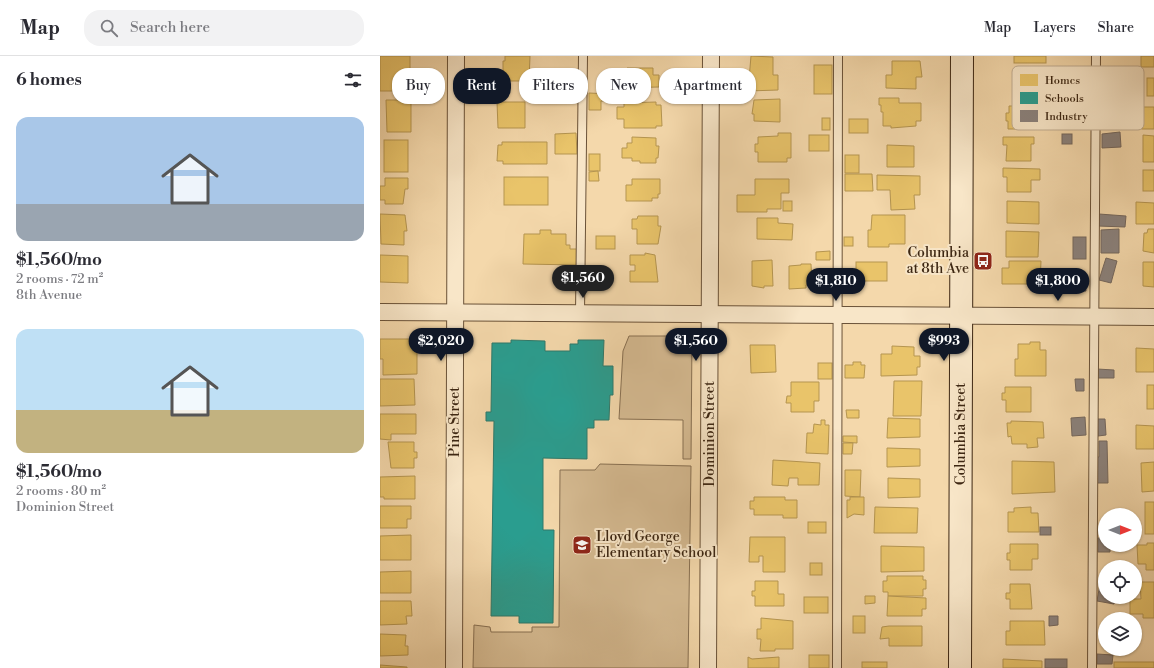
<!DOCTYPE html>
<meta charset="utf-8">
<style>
body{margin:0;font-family:"Libre Bodoni",serif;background:#f2f2f3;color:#2b2b33;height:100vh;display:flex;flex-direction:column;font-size:15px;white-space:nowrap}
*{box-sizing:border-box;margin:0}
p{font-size:13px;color:#7c7c81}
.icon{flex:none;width:22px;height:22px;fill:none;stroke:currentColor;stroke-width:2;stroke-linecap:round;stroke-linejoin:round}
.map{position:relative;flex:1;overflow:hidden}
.side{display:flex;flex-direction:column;background:#fff;width:380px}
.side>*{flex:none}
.banner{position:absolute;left:12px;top:12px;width:380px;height:36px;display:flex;gap:8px}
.needle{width:26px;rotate:90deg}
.buttons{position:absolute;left:718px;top:452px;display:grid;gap:8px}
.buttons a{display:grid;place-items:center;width:44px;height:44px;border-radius:50%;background:#fff;box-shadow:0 1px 3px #0004;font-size:20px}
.price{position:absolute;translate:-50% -34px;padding:0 9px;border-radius:14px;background:#111827;color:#fff;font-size:13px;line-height:26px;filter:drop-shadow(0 1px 2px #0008)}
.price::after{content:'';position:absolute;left:50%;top:24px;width:12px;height:9px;margin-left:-6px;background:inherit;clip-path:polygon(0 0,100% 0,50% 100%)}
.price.selected{background:#222;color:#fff}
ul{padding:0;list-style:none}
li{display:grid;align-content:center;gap:8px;height:212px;padding:0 16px}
li span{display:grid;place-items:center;height:124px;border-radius:12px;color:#555}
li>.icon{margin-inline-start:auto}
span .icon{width:72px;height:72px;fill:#fffc;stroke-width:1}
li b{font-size:17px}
h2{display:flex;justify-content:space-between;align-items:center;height:48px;padding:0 16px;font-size:17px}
.tag{padding:0 14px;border-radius:16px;background:#fff;box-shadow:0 1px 3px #0004;font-size:14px;line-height:36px}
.tag.selected{background:#111827;color:#fff}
header{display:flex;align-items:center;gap:24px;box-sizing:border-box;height:56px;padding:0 20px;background:#fff;border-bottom:1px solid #e1e1e2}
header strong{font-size:19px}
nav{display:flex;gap:22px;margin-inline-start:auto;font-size:14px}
.search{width:280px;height:36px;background:#f2f2f3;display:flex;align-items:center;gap:10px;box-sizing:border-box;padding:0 14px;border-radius:16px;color:#7c7c81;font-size:15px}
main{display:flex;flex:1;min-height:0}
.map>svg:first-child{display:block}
.green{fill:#d5ba91;stroke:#887052}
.homes{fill:#e9c46a;stroke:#b59550}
.schools{fill:#2a9d8f;stroke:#2f796a}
.industry{fill:#8a817c;stroke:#73665c}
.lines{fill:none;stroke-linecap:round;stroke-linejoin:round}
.lane-casing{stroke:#6a5238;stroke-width:10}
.street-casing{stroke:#6a5238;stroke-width:18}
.secondary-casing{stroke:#3c2612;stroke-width:24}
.lane{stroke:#f8e6c8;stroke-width:8}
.street{stroke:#f8e6c8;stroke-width:16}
.secondary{stroke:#f8e6c8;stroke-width:22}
.labels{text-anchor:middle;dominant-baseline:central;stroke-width:4;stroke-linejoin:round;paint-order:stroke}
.poi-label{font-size:14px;fill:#3c2612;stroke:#f8e6c8;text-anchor:end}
.street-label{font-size:14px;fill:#3c2612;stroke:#f8e6c8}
.key{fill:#f8e6c8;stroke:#c0ac91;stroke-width:1}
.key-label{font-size:11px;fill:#3c2612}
</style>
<header>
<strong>Map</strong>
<div class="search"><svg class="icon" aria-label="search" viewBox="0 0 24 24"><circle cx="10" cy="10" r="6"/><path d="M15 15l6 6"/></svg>Search here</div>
<nav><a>Map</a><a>Layers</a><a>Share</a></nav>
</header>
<main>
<section class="side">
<h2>6 homes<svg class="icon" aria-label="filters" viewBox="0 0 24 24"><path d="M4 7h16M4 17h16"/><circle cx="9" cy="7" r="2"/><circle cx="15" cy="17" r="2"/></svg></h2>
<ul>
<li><span style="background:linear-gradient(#a9c7e8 70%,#9aa5b1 0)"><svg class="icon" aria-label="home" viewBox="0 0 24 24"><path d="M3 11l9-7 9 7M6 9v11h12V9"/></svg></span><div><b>$1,560/mo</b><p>2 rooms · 72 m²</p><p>8th Avenue</p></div></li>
<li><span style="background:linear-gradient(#bfe0f5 65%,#c2b280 0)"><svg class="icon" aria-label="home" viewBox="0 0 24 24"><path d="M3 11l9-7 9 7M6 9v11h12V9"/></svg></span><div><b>$1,560/mo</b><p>2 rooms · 80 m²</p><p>Dominion Street</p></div></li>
</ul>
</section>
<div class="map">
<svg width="774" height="612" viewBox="0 0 774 612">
<rect width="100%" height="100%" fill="#f4d8ab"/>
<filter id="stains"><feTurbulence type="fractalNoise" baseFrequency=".005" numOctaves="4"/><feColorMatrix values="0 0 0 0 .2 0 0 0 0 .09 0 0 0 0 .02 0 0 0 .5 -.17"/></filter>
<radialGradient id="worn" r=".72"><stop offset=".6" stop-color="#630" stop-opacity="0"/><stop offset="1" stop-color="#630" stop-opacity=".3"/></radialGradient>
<g class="green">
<polygon points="249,280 312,280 311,403 303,403 303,364 239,363 243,295"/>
<polygon points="220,408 311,410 308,612 93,612 94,569 110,571 111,576 152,576 152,571 179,571 180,414 215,414"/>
</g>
<g class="homes">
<rect x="0" y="0" width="30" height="35"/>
<polygon points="125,0 150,0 149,25 123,25 123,5 125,5"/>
<polygon points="371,0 393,1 393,19 398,19 398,34 368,35"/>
<rect x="634" y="0" width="32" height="7"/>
<rect x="761" y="0" width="13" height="11"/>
<polygon points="512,5 540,5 542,21 536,21 536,33 506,32 506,19 512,19"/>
<rect x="434" y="9" width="18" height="29"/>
<polygon points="247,12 273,12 273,19 279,19 279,31 235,32 235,14 247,14"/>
<rect x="767" y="22" width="7" height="18"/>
<polygon points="209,37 229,38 229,45 221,45 221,54 209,54"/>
<polygon points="499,42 519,42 519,47 541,47 541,65 536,65 536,70 511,72 511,70 503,70 503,56 501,56 501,49 499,49"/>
<polygon points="400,43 400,66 374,65 374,58 372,58 374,44"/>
<polygon points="6,44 31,44 31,76 7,76"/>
<polygon points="117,46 145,46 145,72 118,72"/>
<polygon points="276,46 276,49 281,49 282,70 276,70 276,72 244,72 244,63 237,63 237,51 244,51 244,47"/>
<polygon points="629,50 656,50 656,73 628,73 628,65 626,65 626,57 629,57"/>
<rect x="762" y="51" width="12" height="22"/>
<rect x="442" y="62" width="8" height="12"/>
<rect x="469" y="63" width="19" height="14"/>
<polygon points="196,77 197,98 175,98 175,78"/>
<polygon points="398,77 411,77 411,102 407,102 407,106 378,106 378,96 375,96 375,88 378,88 378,81 398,80"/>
<rect x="429" y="79" width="20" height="16"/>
<polygon points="763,79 774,80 774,106 763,106"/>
<polygon points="252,81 276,82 276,90 279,90 278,102 276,102 276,107 260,107 260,105 252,105 252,102 242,102 242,92 247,92 247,87 252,87"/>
<polygon points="623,81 654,81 654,88 651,88 651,105 626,105 627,89 623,89"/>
<rect x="4" y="84" width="24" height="32"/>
<polygon points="122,86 167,86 167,108 123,108 123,105 117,105 118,89 122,89"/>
<polygon points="507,89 534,90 534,111 507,111"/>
<rect x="209" y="98" width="11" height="17"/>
<rect x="465" y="99" width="14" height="18"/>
<polygon points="623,112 660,113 660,124 651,124 651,136 627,136 627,121 623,121"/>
<rect x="763" y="114" width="11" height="21"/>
<polygon points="218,115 219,125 209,125 209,116"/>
<polygon points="465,118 492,118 493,135 465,135"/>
<polygon points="497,119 540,120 540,139 534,139 535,153 511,154 510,134 497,134"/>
<rect x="124" y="121" width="44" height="28"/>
<polygon points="5,122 28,122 28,133 25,133 23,148 5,148 5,144 0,144 0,130 5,130"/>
<polygon points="252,123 280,123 280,138 278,138 278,142 272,142 272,145 246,145 246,129 252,129"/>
<polygon points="375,123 409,123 409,137 401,137 401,153 387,153 387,156 357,156 357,139 375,139"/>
<rect x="403" y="145" width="9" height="10"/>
<polygon points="627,145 659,146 659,168 627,167"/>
<polygon points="756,146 774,147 774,168 756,168"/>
<polygon points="0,158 25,159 27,175 24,175 24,189 1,188"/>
<polygon points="492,159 525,159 525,188 509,188 509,191 488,191 488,174 491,174"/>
<polygon points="258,160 278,160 278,170 281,170 278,188 257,188 257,173 252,173 252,163 257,163"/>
<polygon points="377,162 398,162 398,167 413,168 412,184 377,183"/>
<polygon points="768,173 774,173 774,197 763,195 764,177 767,177"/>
<polygon points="160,174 171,174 171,178 186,178 186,189 190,189 190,193 197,193 197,209 143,208 144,178 160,178"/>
<polygon points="626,175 659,176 658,201 626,201"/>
<rect x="216" y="180" width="19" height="13"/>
<rect x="464" y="181" width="9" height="9"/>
<polygon points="450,195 450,204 436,204 436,196"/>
<polygon points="265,197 275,199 278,226 250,226 250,215 255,215 255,209 250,209 250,199 265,199"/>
<polygon points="0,199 28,200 28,227 0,226"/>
<polygon points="392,204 393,230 384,230 384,232 372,230 372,205"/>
<polygon points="629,205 661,205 660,228 622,228 622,212 629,212"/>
<rect x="476" y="206" width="31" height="19"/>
<polygon points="763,206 774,206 774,231 763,230"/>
<polygon points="421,208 431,208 432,229 426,229 426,232 409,233 409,210 421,209"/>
<rect x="463" y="222" width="10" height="14"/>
<polygon points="0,283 37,283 37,318 3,319 3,303 0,303"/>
<polygon points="650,286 660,286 660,294 666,294 666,320 635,320 635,303 638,303 638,288 650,288"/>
<polygon points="370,289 395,289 396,316 371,317"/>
<polygon points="512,290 534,291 534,300 540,300 540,311 537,311 537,319 501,320 501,298 512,298"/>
<polygon points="756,292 774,293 774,316 756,316"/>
<polygon points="473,306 481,306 481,309 485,309 484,322 465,322 465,309 473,309"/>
<rect x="438" y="307" width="14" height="16"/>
<polygon points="0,323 34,323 35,349 0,350"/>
<polygon points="514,325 542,325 541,360 513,360"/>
<polygon points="411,326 439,326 439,345 434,345 434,356 411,356 411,347 406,347 407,340 411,340"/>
<rect x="767" y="329" width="7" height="24"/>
<polygon points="625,331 651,331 651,356 626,356 626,344 622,344 622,337 625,337"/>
<polygon points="466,354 479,354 479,362 467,362"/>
<polygon points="0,358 36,358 36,378 11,378 11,384 0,383"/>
<polygon points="508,362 540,363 540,381 507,382"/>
<polygon points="441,364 445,364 445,369 449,369 448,398 426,397 427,377 433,377 434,368 441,369"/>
<polygon points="631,365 663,366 664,382 657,382 658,391 647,392 647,388 632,388 631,380 628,381 627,367 631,367"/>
<polygon points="756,369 774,370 774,393 756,393"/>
<polygon points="463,380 477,380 477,387 463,386"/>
<polygon points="8,386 34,386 34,396 37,396 37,402 34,402 34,412 11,412"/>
<polygon points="463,387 473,387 472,398 463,398"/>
<polygon points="507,392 540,393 540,410 507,411"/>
<polygon points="393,404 440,407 439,429 418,429 418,422 409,422 408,430 392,429"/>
<polygon points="632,405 674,406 675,436 632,438"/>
<polygon points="774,406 774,435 762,436 761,407"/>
<polygon points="465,414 481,414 480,441 465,440"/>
<polygon points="35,420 35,443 4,443 4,441 0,441 0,421"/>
<polygon points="508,422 540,423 540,441 508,442"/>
<polygon points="374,441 405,441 405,444 417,444 417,462 403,462 403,459 374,459 374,453 370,453 370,445 374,445"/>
<polygon points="470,441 484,441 484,459 474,458 467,462 467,444 470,444"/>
<rect x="765" y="446" width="9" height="32"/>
<polygon points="0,450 31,450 31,463 27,463 27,472 0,472"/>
<polygon points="495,451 538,452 537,477 494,477"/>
<polygon points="651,451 651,457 658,457 659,476 628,476 628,456 634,456 634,452"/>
<rect x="428" y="466" width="18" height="11"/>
<polygon points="31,479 31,504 0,504 0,480"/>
<polygon points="370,481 405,481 405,516 383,516 383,500 379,500 379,506 369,506"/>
<polygon points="767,487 774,487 774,514 766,514 766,508 758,508 757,489 767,489"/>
<polygon points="630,488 658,488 658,503 652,503 652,514 630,514 630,504 627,504 627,497 630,497"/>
<polygon points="501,490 544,491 544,515 501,516"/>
<rect x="430" y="507" width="12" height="12"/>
<polygon points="31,515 31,537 0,537 0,516"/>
<polygon points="507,520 543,520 543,524 546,524 546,533 543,533 543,540 508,540 508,536 503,536 503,525 507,525"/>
<polygon points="375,525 398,525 398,538 404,538 404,550 375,550 375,540 372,540 372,535 375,535"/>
<polygon points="760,526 774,526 774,562 763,562 763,558 750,558 750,543 761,543"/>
<polygon points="630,528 650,528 652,553 630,553 630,543 626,543 626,537 630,537"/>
<polygon points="485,540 495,540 495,547 485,548"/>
<polygon points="508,540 546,542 546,553 542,553 542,560 507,560"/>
<rect x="424" y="541" width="24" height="16"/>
<polygon points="0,545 31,545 32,560 26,560 27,568 0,569"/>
<rect x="473" y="560" width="12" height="17"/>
<polygon points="381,562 413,565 413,593 395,593 395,595 380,595 381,583 377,583 377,573 381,573"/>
<polygon points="630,565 664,565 665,589 626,589 626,575 630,575"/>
<polygon points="509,570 542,570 542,590 509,590 509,582 500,583 502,571"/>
<polygon points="0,578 26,579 25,590 28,590 28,599 0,600"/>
<rect x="429" y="599" width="20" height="13"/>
<polygon points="368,601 372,603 399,601 399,612 368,612"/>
<polygon points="623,603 662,605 662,612 623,612"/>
<rect x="482" y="606" width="25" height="6"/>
<rect x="734" y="606" width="40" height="6"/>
<polygon points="0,609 27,611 27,612 0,612"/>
</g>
<polygon class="schools" points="131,284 165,285 165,295 190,295 190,288 198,288 198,284 224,284 223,310 233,310 233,339 230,339 229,364 214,364 214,372 207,372 207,403 163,402 163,474 174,474 173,567 139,567 139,560 111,560 114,365 106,365 106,356 111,356 112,287 131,287"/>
<g class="industry">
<polygon points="740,76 741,91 722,92 722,78"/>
<rect x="682" y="78" width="10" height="10"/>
<polygon points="719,158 746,160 745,171 718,170"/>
<polygon points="739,173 739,197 721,197 721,174"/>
<rect x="693" y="181" width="13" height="22"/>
<polygon points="726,202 737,205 731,227 719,224"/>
<polygon points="692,219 705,219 706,235 692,236"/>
<polygon points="717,313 734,314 734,322 717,322"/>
<polygon points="695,323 704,323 704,335 696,335"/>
<polygon points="705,361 706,379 692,380 691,362"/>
<polygon points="717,363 725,363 726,379 718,380"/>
<polygon points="719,385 727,385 728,427 716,427 716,401 719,401"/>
<rect x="660" y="471" width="11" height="8"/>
<polygon points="718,482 725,482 725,489 730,489 730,496 718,496"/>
<polygon points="721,522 725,522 725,541 735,541 734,548 717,545"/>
<polygon points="669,560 678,560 678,569 669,570"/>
<polygon points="717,598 733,599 732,608 717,608"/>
<rect x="665" y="603" width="22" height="9"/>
</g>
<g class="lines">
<g class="lane-casing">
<g id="lane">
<polyline points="200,257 203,0"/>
<polyline points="457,612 458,0"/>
<polyline points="712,612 716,0"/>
</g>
</g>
<g class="street-casing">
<g id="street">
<polyline points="0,256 774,261"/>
<polyline points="74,612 76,0"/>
<polyline points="328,612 331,0"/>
</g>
</g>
<g class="secondary-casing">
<polyline id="secondary" points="580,612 582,0"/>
</g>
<use href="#lane" class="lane"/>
<use href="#street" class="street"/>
<use href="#secondary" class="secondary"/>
</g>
<defs>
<g id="bus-square" transform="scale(1)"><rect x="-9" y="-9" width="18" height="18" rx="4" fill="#8f2418" stroke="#f8e6c8"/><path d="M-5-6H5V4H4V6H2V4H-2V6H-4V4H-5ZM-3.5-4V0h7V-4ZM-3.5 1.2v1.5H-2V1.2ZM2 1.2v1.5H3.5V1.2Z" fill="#fff"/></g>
<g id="school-square" transform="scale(1)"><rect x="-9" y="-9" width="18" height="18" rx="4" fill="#8f2418" stroke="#f8e6c8"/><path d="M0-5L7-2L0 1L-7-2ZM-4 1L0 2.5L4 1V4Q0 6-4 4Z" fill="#fff"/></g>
</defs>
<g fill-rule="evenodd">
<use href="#bus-square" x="603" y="205"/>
<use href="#school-square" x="202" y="489"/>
</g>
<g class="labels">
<g class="poi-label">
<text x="589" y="197">Columbia<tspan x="589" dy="16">at 8th Ave</tspan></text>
<text x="216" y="481" text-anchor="start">Lloyd George<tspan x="216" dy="16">Elementary School</tspan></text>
</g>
<g class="street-label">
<text transform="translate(75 366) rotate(-90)">Pine Street</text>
<text transform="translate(330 378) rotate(-90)">Dominion Street</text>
<text transform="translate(581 378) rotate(-90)">Columbia Street</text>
</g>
</g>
<rect x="632" y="10" width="132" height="64" rx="6" class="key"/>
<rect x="640" y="18" width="18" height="12" fill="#e9c46a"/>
<rect x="640" y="36" width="18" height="12" fill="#2a9d8f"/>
<rect x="640" y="54" width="18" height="12" fill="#8a817c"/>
<g class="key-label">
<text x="665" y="28">Homes</text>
<text x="665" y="46">Schools</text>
<text x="665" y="64">Industry</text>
</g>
<rect width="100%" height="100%" filter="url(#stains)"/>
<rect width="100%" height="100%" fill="url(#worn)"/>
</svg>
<div class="buttons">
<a><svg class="needle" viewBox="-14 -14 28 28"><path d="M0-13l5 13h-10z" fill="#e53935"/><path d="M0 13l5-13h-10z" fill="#7c7c81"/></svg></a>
<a><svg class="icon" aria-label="locate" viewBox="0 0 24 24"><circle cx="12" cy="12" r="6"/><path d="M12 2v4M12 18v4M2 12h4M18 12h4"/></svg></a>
<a><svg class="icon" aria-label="layers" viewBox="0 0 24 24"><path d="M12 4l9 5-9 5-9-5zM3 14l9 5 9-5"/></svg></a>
</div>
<b class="price selected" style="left:203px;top:243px">$1,560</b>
<b class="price" style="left:456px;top:246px">$1,810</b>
<b class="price" style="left:678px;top:246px">$1,800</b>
<b class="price" style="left:61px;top:306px">$2,020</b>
<b class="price" style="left:316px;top:306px">$1,560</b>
<b class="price" style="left:564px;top:306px">$993</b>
<div class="banner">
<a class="tag">Buy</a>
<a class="tag selected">Rent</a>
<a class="tag">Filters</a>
<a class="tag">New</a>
<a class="tag">Apartment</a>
</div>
</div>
</main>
